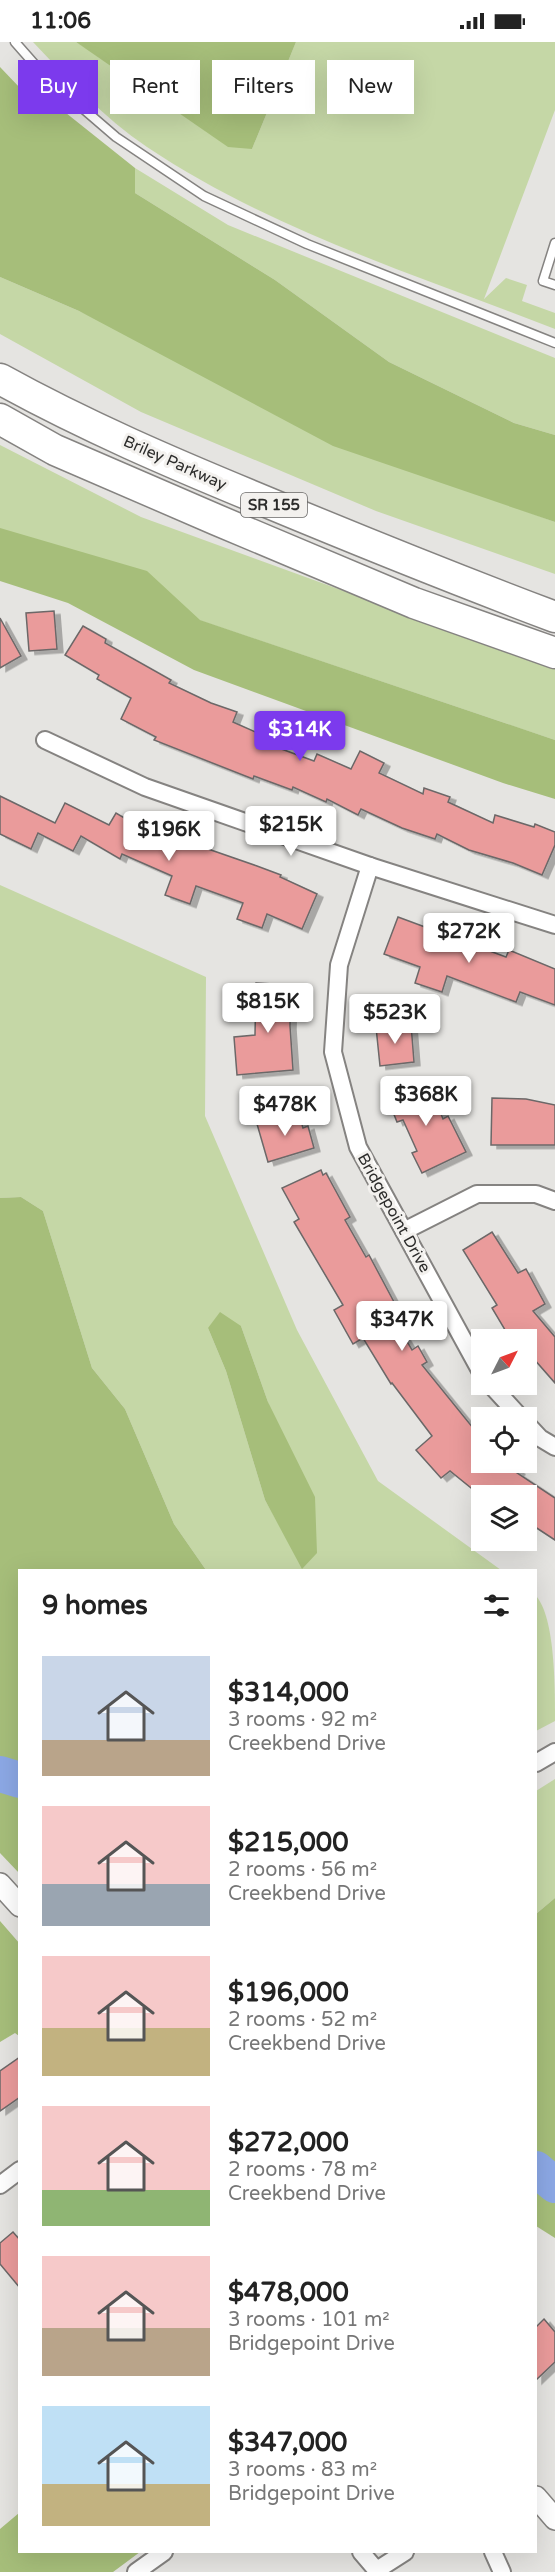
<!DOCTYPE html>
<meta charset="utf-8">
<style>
body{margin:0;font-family:"Varela Round",sans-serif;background:#f2f2f2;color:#222;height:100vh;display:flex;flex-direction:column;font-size:22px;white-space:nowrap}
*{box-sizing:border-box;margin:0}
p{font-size:20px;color:#767676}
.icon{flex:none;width:33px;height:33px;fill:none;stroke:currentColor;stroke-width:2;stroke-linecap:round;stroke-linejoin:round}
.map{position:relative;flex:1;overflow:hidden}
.side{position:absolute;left:18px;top:1527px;width:519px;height:984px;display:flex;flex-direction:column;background:#fff;border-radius:0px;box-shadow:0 6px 24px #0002}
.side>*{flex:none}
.top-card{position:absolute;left:18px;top:18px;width:519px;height:54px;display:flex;gap:12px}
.needle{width:39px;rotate:48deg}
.controls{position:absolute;left:471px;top:1287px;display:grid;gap:12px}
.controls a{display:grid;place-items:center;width:66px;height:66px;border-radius:0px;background:#fff;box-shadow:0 6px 24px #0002;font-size:30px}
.price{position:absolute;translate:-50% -51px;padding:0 14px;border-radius:6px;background:#fff;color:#222;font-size:20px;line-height:39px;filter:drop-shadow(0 2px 3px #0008)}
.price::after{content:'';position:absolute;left:50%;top:36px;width:18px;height:14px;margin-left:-9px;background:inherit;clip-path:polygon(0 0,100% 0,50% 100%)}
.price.current{background:#7c3aed;color:#fff}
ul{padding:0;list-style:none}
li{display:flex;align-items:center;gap:18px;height:150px;padding:0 24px}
li span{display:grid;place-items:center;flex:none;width:168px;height:120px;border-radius:0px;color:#555}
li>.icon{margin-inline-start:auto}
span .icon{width:72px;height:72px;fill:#fffc;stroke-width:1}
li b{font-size:26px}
h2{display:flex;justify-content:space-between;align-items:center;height:72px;padding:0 24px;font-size:26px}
.pill{padding:0 21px;border-radius:0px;background:#fff;box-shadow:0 6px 24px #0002;font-size:21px;line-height:54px}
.pill.current{background:#7c3aed;color:#fff}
.status{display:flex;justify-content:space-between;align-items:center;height:42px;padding:0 30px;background:#fff;direction:ltr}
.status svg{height:16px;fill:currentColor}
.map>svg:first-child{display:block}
.green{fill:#c5d7a6;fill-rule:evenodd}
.forest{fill:#a6be7a}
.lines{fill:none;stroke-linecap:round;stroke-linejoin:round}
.river{stroke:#8ca8e5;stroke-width:36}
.building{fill:#ea9b9b;stroke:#6c6868;stroke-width:1.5;filter:url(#shadow)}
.service-casing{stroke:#858381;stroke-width:11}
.minor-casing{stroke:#858381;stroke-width:20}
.tertiary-casing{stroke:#858381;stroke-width:24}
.motorway-casing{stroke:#858381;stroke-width:33}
.service{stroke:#fff;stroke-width:8}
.minor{stroke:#fff;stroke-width:16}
.tertiary{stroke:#fff;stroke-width:21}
.motorway{stroke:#fff;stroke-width:30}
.labels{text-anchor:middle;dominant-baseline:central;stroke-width:6;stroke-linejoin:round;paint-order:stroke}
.shield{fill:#f3f1ee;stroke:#686766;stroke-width:1.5}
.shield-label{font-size:15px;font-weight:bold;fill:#2c2c2b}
.street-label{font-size:16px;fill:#2c2c2b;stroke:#f3f1ee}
</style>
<div class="status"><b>11:06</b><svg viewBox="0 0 49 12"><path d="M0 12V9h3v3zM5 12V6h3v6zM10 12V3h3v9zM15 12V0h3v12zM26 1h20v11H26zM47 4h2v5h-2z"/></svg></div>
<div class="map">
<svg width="555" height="2530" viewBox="0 0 555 2530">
<defs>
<filter id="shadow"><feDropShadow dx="6" dy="3.5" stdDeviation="0" flood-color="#0004"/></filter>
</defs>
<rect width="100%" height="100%" fill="#e5e4e1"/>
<g class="green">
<path d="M33,0h43l176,107 44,-107h259v68l-71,189 22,-21 21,7 -5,16 33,12v16c-138,-54 -284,-99 -408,-182 -43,-29 -78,-67 -114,-105z"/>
<polygon points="135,126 228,183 555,316 555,393 514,381 389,320 275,238 135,151"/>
<polygon points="0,235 79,269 453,443 555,480 555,532 376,469 141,370 0,292"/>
<polygon points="0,403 141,475 555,626 555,698 0,511"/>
<path d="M0,843l206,92 -1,139 92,214 81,151 123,89h-295l-32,-46 -49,-115 -33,-41 -49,-157 -22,-14 -21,1zM241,1284l27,76 35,166 -38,-68 -39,-129 -18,-43z"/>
<path d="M536,1554c19,21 19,91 19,125l-19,10z"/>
<polygon points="555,1737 555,1856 536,1872 536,1749"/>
</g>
<g class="forest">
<polygon points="76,0 296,0 252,107 228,105"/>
<polygon points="0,25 41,68 61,67 135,126 135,151 275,238 389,320 514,381 555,393 555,480 333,404 79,269 0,235"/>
<polygon points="0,486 147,529 200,578 555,698 555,757 503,741 194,628 68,561 0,539"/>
<polygon points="21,1155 43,1169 92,1326 125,1367 174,1482 206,1528 20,1528 19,1722 0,1716 0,1156"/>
<polygon points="220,1270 241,1284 268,1360 315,1455 317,1511 302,1527 265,1458 226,1329 208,1286"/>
<polygon points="0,1745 19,1753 19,1831 0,1811"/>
<polygon points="555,1856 555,2196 536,2184 536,1872"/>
<polygon points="0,1879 20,1902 19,1994 15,1991 0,2000"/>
<polygon points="19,2471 20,2510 140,2510 113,2530 0,2530 0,2487"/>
</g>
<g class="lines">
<g class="river">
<polyline points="0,1732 20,1738"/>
<polyline points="536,2127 555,2143"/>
</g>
</g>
<g class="building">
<polygon points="54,569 57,607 29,609 26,571"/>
<polygon points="0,576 21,614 0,626"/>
<polygon points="83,584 106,597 105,601 171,638 169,641 211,661 237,670 233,680 271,697 268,702 314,719 317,712 351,727 360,709 384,721 379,731 423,752 424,746 450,755 448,760 493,781 495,773 534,785 535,782 555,790 555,803 542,833 513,821 469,808 437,792 435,797 402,786 361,767 358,773 327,757 326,760 293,745 292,748 254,734 253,737 154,698 156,695 121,677 131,656 97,637 99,633 65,613"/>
<polygon points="0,754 55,781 65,761 109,783 116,771 148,790 149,787 184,802 185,799 257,824 281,833 280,835 317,852 302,887 267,872 262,886 237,877 243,861 196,844 190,862 165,853 172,834 122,812 120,817 81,794 73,809 38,791 31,807 0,792"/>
<polygon points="398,875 506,915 509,908 555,927 555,963 520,950 516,960 447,934 442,950 415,941 420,925 384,912"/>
<polygon points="256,941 291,943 290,984 293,1028 237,1033 234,995 255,993"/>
<polygon points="411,982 414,1020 380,1024 376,985"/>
<polygon points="428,1039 443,1077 448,1074 466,1110 422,1131 412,1111 417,1109 403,1078 397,1080 387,1055"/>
<polygon points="492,1056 526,1057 555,1063 555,1103 491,1103"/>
<polygon points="298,1069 303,1086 308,1084 314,1106 268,1120 257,1082"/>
<polygon points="321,1128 323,1133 326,1131 350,1175 345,1178 366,1215 369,1213 402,1275 395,1279 412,1308 418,1304 427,1320 422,1323 482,1397 482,1420 509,1420 519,1429 517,1431 555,1456 555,1498 526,1479 526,1454 481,1454 450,1429 441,1436 416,1408 432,1394 392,1341 391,1342 363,1296 353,1302 334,1268 343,1263 294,1180 299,1177 282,1146"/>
<polygon points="492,1190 518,1231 526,1227 545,1262 533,1269 555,1295 555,1341 526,1308 526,1298 511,1298 492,1266 497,1263 463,1208"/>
<polygon points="20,2015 20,2055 0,2069 0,2029"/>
<polygon points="13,2190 20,2198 20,2246 0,2222 0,2201"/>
<polygon points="544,2277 555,2290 555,2320 536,2338 536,2285"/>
</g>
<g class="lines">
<g class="service-casing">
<g id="service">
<polyline points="15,0 44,33 116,95 204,154 307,202 555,301"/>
<polyline points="555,201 543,239 555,243"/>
</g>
</g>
<g class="minor-casing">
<g id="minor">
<polyline points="45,698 145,745 370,824 555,883"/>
<polyline points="370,824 339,923 333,1010 358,1105 482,1332"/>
<polyline points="404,1189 477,1152 536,1152 555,1159"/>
<polyline points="490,1342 521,1376"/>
<polyline points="526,1381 540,1396 555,1405"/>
<polyline points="536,1721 555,1710"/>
<polyline points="0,2143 20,2128"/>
<polyline points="361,2510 378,2530"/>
<polyline points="493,2510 502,2530"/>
<polyline points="377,2528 405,2510"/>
<polyline points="136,2530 164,2510"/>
</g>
</g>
<g class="tertiary-casing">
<g id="tertiary">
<polyline points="0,1842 20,1864"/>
<polyline points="536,2455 555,2477"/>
</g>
</g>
<g class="motorway-casing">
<g id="motorway">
<path d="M0,337c85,47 174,85 264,122 96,40 193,79 291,116"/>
<polyline points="0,377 55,408 217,478 414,561 555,611"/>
</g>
</g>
<use href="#service" class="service"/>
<use href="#minor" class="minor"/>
<use href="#tertiary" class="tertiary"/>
<use href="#motorway" class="motorway"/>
</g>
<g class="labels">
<rect class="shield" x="241" y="451" width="66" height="24" rx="4.5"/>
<g class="shield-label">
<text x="274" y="463">SR 155</text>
</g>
<g class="street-label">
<text transform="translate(175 421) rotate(24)">Briley Parkway</text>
<text transform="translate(394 1171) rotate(61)">Bridgepoint Drive</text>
</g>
</g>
</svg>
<div class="controls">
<a><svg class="needle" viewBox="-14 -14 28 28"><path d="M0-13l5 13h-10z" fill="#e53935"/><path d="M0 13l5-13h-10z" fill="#767676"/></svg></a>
<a><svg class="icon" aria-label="locate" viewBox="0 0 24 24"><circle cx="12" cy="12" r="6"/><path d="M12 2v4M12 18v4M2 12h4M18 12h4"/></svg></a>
<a><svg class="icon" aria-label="layers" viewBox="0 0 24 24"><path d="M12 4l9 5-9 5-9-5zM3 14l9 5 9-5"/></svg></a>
</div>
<b class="price current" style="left:300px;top:720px">$314K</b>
<b class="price" style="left:291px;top:815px">$215K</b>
<b class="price" style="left:169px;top:820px">$196K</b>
<b class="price" style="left:469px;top:922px">$272K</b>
<b class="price" style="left:268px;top:992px">$815K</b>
<b class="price" style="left:395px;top:1003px">$523K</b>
<b class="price" style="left:426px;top:1085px">$368K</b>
<b class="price" style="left:285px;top:1095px">$478K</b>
<b class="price" style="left:402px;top:1310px">$347K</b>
<div class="top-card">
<a class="pill current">Buy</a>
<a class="pill">Rent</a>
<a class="pill">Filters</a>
<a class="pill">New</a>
</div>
<section class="side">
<h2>9 homes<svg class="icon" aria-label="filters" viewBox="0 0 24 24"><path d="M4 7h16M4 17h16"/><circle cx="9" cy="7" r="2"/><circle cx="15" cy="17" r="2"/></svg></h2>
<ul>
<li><span style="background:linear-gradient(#c9d6e8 70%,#b9a48a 0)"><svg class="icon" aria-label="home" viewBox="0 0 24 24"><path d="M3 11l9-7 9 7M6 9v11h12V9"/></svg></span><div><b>$314,000</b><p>3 rooms · 92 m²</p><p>Creekbend Drive</p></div></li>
<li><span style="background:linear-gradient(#f6c9c9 65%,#9aa5b1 0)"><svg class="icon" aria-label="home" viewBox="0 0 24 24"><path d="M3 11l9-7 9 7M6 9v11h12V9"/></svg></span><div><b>$215,000</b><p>2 rooms · 56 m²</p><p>Creekbend Drive</p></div></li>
<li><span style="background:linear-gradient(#f6c9c9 60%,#c2b280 0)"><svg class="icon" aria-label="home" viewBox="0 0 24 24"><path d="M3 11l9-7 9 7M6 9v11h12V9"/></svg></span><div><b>$196,000</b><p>2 rooms · 52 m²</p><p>Creekbend Drive</p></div></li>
<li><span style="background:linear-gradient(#f6c9c9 70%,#8fb573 0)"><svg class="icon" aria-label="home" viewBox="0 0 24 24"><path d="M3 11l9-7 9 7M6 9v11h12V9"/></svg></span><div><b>$272,000</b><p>2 rooms · 78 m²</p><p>Creekbend Drive</p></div></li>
<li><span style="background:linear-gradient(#f6c9c9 60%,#b9a48a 0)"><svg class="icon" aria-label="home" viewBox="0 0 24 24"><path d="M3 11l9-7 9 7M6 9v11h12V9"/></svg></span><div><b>$478,000</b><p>3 rooms · 101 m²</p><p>Bridgepoint Drive</p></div></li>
<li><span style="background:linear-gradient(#bfe0f5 65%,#c2b280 0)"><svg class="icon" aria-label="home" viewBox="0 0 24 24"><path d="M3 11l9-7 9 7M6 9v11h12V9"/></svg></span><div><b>$347,000</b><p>3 rooms · 83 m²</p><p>Bridgepoint Drive</p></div></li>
</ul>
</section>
</div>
